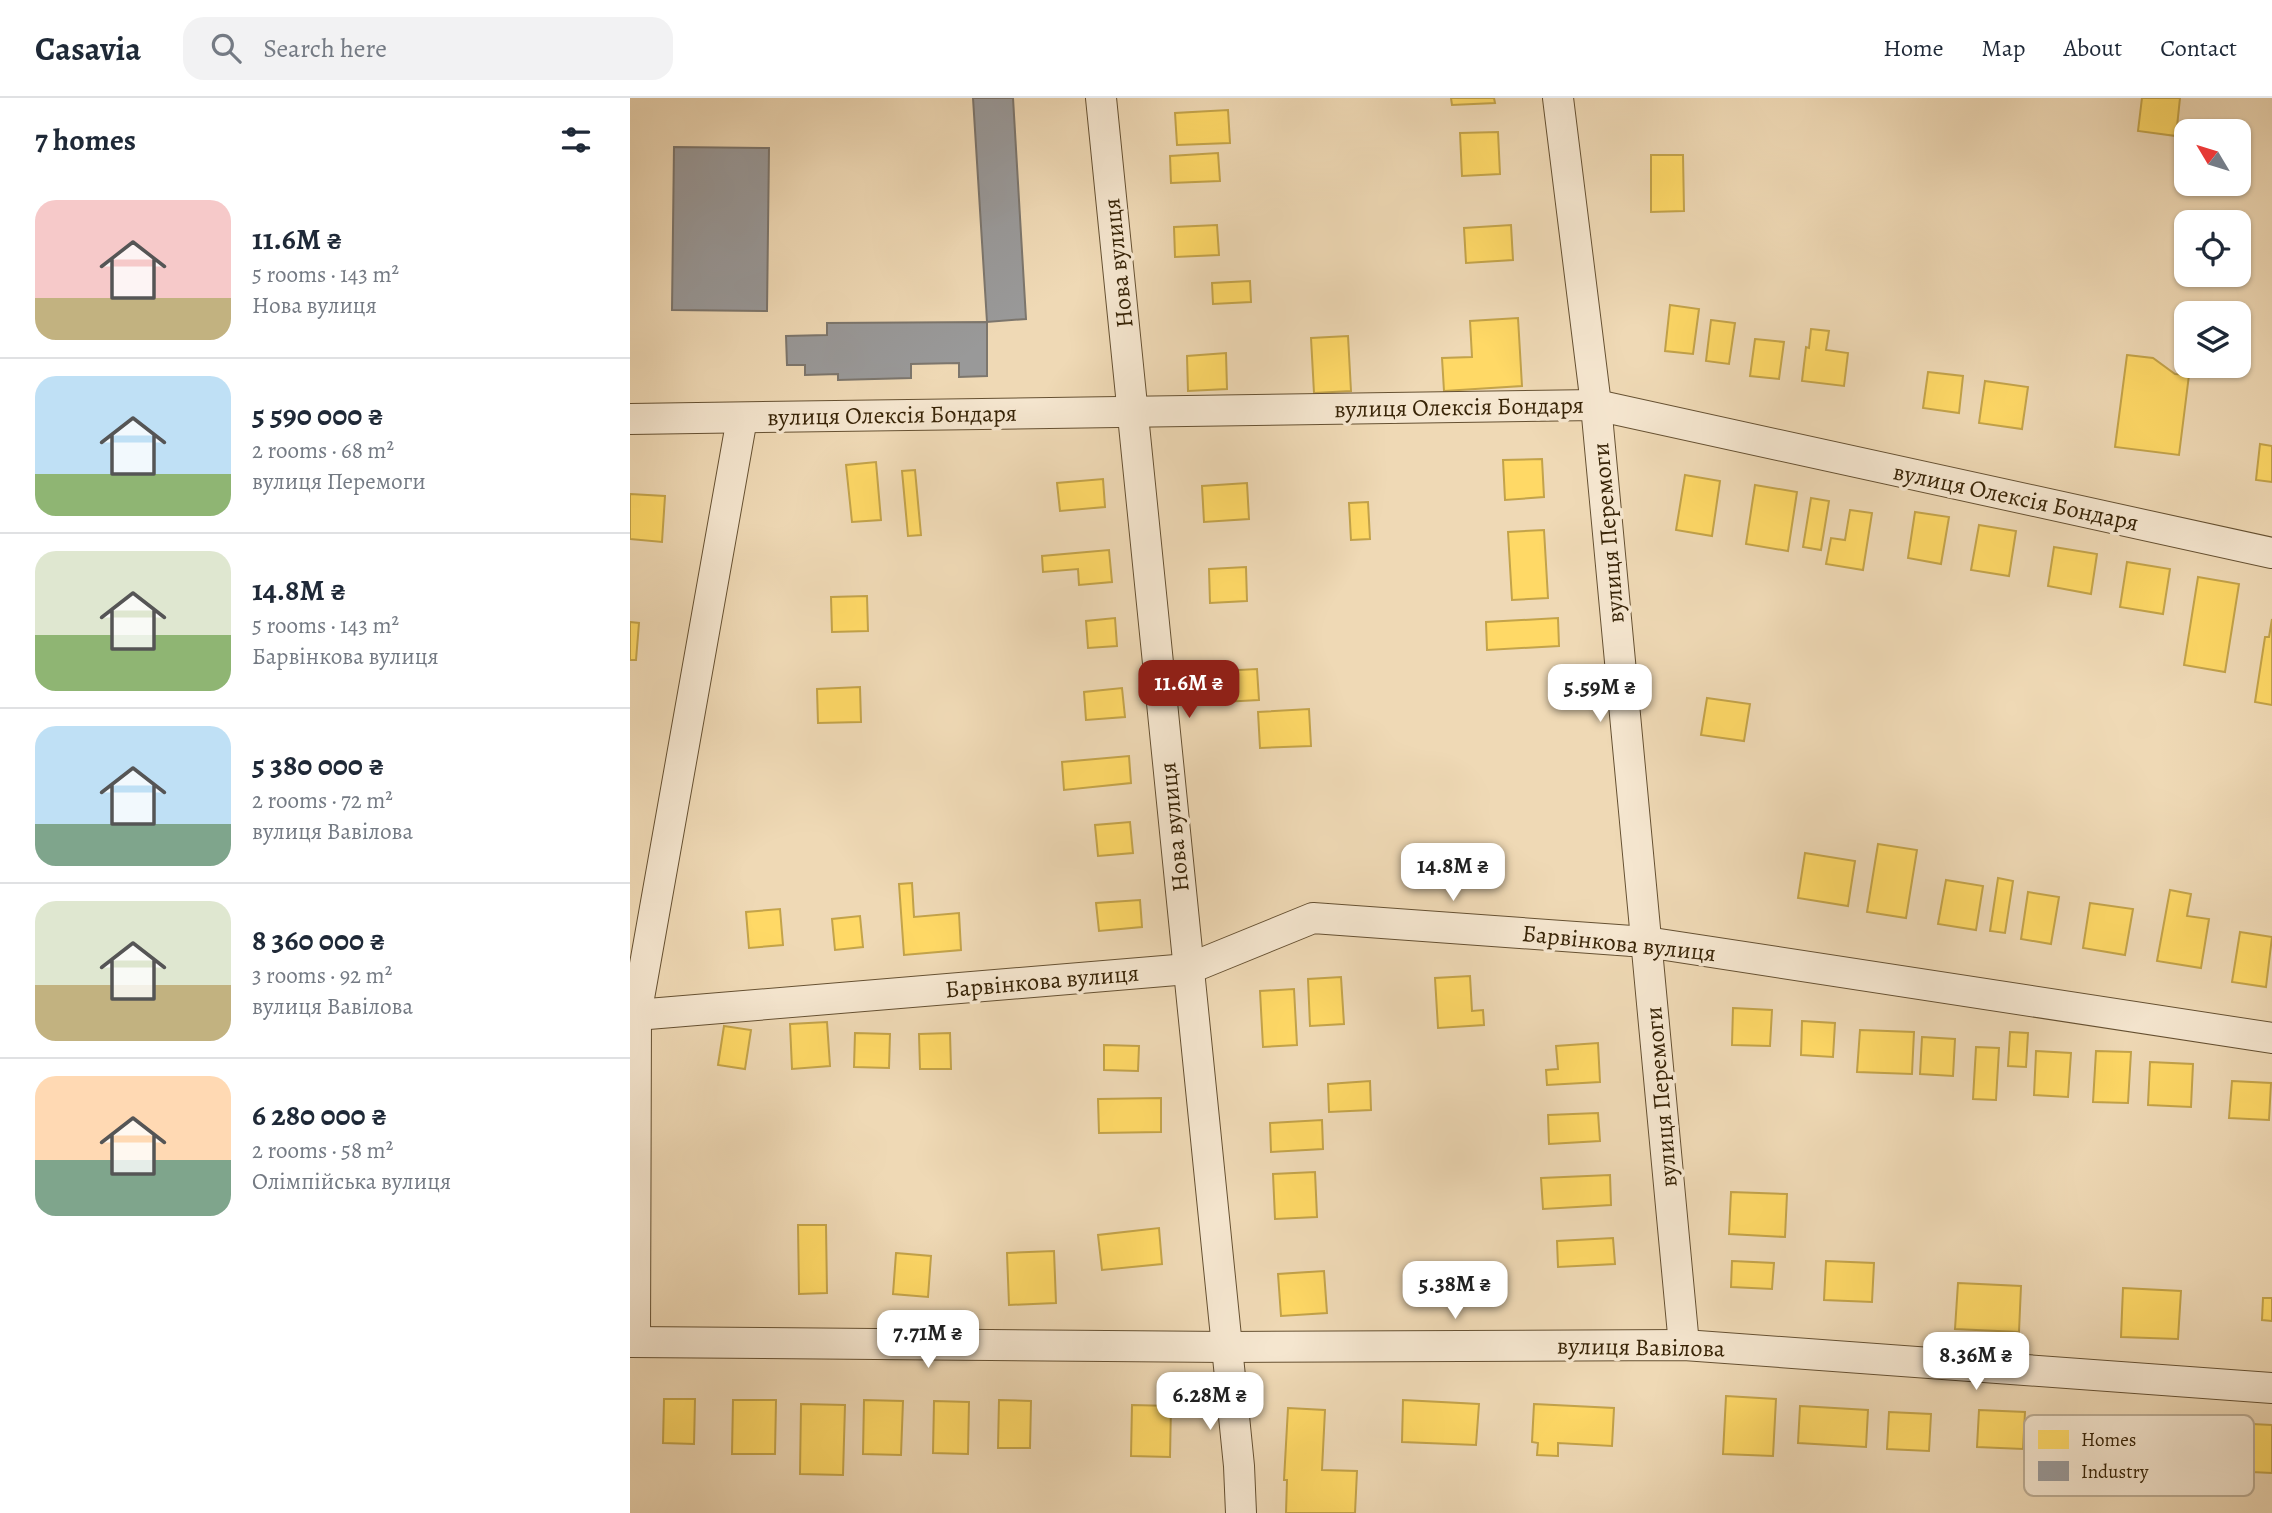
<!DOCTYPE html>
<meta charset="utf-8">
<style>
body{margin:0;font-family:Alegreya,serif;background:#f2f2f3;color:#1f2937;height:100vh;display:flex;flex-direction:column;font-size:26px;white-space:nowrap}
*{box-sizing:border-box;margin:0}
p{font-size:23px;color:#747a83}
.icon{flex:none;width:38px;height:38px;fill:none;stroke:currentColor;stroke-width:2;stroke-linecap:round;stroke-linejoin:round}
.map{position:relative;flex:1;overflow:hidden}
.details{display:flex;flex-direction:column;background:#fff;width:630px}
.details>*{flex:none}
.needle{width:46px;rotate:308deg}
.tools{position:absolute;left:1544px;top:21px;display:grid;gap:14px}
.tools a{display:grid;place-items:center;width:77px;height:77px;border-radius:14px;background:#fff;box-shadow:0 2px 5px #0004;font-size:35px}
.price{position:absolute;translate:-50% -60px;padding:0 16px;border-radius:14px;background:#fff;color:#222;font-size:23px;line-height:46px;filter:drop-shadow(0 2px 4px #0008)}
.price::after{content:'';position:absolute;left:50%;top:42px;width:21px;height:16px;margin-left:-10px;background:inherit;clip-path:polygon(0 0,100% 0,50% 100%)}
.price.active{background:#8f2418;color:#fff}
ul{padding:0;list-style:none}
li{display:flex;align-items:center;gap:21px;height:175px;padding:0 35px}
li+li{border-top:2px solid #e0e1e3}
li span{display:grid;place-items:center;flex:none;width:196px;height:140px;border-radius:21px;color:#555}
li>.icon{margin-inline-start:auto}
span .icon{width:84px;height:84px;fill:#fffc;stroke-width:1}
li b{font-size:30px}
h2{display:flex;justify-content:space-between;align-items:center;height:84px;padding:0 35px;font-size:30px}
header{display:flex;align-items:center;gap:42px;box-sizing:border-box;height:98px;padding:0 35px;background:#fff;border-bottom:2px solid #e0e1e3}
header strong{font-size:33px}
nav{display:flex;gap:38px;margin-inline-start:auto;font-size:24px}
.search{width:490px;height:63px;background:#f2f2f3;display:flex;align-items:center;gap:18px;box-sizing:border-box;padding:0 24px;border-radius:21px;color:#747a83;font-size:26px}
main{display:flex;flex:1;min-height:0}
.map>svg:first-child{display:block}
.homes{fill:#ffd966;stroke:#c3a34a;stroke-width:2}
.industry{fill:#999;stroke:#7c766d;stroke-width:2}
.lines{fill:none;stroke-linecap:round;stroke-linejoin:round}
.street-casing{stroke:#665132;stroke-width:32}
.street{stroke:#f5e6cf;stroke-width:30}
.labels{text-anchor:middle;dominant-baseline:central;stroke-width:7;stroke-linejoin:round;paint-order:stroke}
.street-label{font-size:24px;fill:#382407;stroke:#f5e6cf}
.key{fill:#f5e6cf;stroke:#bcac93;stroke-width:2}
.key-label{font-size:19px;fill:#382407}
</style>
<header>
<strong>Casavia</strong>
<div class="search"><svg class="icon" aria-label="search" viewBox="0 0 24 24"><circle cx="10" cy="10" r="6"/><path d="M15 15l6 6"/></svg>Search here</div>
<nav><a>Home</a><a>Map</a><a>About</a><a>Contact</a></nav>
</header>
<main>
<section class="details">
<h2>7 homes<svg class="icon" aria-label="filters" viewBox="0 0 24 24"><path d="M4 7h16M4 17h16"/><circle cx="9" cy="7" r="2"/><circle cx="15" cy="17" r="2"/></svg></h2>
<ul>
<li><span style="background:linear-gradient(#f6c9c9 70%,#c2b280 0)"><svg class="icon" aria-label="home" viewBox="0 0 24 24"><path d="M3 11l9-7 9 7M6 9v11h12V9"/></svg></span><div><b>11.6M ₴</b><p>5 rooms · 143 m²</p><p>Нова вулиця</p></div></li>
<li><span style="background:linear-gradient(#bfe0f5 70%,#8fb573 0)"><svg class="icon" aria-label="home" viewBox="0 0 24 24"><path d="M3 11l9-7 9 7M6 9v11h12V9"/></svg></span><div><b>5 590 000 ₴</b><p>2 rooms · 68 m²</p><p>вулиця Перемоги</p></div></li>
<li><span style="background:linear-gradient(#dfe7d0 60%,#8fb573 0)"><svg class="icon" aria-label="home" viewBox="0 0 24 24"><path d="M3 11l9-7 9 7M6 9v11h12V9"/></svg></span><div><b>14.8M ₴</b><p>5 rooms · 143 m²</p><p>Барвінкова вулиця</p></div></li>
<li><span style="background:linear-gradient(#bfe0f5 70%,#7fa58c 0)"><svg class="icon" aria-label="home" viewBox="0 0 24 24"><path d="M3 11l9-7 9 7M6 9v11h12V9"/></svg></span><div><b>5 380 000 ₴</b><p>2 rooms · 72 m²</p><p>вулиця Вавілова</p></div></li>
<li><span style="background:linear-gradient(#dfe7d0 60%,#c2b280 0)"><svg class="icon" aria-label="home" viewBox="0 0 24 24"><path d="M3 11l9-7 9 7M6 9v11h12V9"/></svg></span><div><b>8 360 000 ₴</b><p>3 rooms · 92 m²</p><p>вулиця Вавілова</p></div></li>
<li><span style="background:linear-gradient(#ffd9b3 60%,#7fa58c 0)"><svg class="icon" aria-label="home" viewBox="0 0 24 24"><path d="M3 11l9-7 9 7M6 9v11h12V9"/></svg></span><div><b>6 280 000 ₴</b><p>2 rooms · 58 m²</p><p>Олімпійська вулиця</p></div></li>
</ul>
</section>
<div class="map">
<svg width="1642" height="1415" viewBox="0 0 1642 1415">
<rect width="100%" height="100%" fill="#efd9b5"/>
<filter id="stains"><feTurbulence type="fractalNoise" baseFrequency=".00286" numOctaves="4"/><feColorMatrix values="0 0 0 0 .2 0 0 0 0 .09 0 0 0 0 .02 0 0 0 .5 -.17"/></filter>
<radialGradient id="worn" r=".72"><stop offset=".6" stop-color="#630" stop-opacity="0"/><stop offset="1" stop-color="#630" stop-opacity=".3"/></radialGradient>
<g class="homes">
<polygon points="821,0 864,0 865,5 822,7"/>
<polygon points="1512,0 1550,0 1546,38 1508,33"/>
<polygon points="598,12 600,45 547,47 545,15"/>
<polygon points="868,34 870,76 832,78 830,35"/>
<polygon points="588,55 590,83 541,85 540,58"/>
<polygon points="1021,57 1053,57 1054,113 1021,114"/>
<polygon points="587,127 589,157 545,159 544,129"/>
<polygon points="881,127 883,162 836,165 834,130"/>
<polygon points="620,183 621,204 583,206 582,185"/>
<polygon points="1040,207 1069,211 1063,256 1035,253"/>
<polygon points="888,220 892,288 814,293 812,260 842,259 840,223"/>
<polygon points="1081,222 1105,225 1099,266 1076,263"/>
<polygon points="1181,231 1199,233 1196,252 1218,255 1214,288 1172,283 1176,249 1179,250"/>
<polygon points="718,238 721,293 684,295 681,240"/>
<polygon points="1125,241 1154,244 1149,281 1120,278"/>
<polygon points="596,255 597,291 558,293 557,258"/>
<polygon points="1497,257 1523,260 1545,276 1559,277 1549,357 1485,349"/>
<polygon points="1298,274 1333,278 1329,315 1293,310"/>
<polygon points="1355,283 1398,289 1392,331 1349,325"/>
<polygon points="1630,346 1642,348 1642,384 1626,382"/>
<polygon points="912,361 914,399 875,402 873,362"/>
<polygon points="246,364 251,422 222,424 216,367"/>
<polygon points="285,372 291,437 278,438 272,373"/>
<polygon points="1055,377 1090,383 1082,438 1046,432"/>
<polygon points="473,381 475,409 430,413 427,385"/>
<polygon points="617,385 619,421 574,424 572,388"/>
<polygon points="1125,387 1167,394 1158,453 1116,446"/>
<polygon points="0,396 35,398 32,444 0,441"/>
<polygon points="1181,400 1199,403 1191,452 1173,449"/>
<polygon points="738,404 740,441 721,442 719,405"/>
<polygon points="1220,412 1242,415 1233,472 1196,466 1201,440 1215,442"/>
<polygon points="1285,414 1319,419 1311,466 1278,460"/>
<polygon points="1349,427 1386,433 1379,478 1341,472"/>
<polygon points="914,432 918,500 882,502 878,434"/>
<polygon points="1424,449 1467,456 1461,496 1418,488"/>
<polygon points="479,452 482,484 449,487 448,471 413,474 412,458"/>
<polygon points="1497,464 1540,471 1533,516 1490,509"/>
<polygon points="616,469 617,503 580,505 579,471"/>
<polygon points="1568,479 1609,486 1595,574 1554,567"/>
<polygon points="237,498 238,533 202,534 201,499"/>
<polygon points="485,520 487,548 458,550 456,523"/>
<polygon points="928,520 929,548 857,552 856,524"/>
<polygon points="1642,521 1642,607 1625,604 1635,539 1639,539"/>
<polygon points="0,524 9,525 6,562 0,562"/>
<polygon points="627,571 629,602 592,604 590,573"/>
<polygon points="230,589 231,624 188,625 187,591"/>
<polygon points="492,590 495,619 456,622 454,594"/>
<polygon points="1077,600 1120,606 1114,643 1071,637"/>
<polygon points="679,611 681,648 630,650 628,614"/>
<polygon points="499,658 501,685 434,692 432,664"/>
<polygon points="500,724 503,755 468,758 465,727"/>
<polygon points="1248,746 1287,752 1276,820 1237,814"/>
<polygon points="1175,755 1225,763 1218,808 1168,800"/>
<polygon points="1368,780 1383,783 1375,835 1360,833"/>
<polygon points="1316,782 1353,788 1346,832 1308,826"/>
<polygon points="282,785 284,819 329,815 331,852 274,857 269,786"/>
<polygon points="1540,792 1561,796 1557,818 1579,821 1571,870 1527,863"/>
<polygon points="1398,794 1429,799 1421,846 1391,841"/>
<polygon points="510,802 512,829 469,833 466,805"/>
<polygon points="1460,805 1503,811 1495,857 1453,850"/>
<polygon points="150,811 153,847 119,850 116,814"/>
<polygon points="230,818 233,849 205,852 202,821"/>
<polygon points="1610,834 1642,839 1636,889 1602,884"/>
<polygon points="840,878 842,913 853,912 854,927 808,930 805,880"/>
<polygon points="711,879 714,926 680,928 678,881"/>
<polygon points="664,891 667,947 633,949 630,893"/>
<polygon points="1103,910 1142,912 1140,948 1102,947"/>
<polygon points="1172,923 1205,925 1203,959 1171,957"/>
<polygon points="197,924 200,968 162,971 160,926"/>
<polygon points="94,928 121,932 115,971 88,967"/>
<polygon points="1230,932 1284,934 1282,976 1227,974"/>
<polygon points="1380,934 1398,935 1396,969 1378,968"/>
<polygon points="225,935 260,936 259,970 224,969"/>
<polygon points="320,935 321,971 290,971 289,936"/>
<polygon points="1292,939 1325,941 1323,978 1290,976"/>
<polygon points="968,945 970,984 917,987 916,972 928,971 926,948"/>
<polygon points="474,947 509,948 508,973 474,972"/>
<polygon points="1346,949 1369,950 1366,1002 1343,1001"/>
<polygon points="1406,953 1441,955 1438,999 1404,997"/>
<polygon points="1466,953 1501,954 1498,1005 1463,1004"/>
<polygon points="1520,964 1563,966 1561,1009 1518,1007"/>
<polygon points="740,983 741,1012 699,1014 698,986"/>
<polygon points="1602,983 1641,985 1639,1022 1599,1020"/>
<polygon points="531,1000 531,1034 469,1035 468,1001"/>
<polygon points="968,1015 970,1043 919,1046 918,1017"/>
<polygon points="692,1022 693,1051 641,1054 640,1025"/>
<polygon points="685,1074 687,1119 645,1121 643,1076"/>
<polygon points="980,1077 981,1107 913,1111 911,1080"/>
<polygon points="1101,1094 1157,1096 1155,1139 1099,1136"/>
<polygon points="168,1127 196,1127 197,1195 169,1196"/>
<polygon points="529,1130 532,1166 472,1172 468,1137"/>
<polygon points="983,1140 985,1166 928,1169 927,1143"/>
<polygon points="424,1153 426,1205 379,1207 377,1155"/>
<polygon points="266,1155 301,1158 298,1199 263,1196"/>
<polygon points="1102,1163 1144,1165 1142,1191 1101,1189"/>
<polygon points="1196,1163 1244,1165 1242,1204 1194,1202"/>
<polygon points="694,1173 697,1215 651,1218 648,1176"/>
<polygon points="1328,1185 1391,1188 1389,1234 1325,1231"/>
<polygon points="1493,1190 1551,1193 1548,1241 1491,1239"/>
<polygon points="1633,1200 1642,1200 1642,1223 1632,1222"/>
<polygon points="1096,1298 1146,1301 1143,1358 1093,1356"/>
<polygon points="34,1301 65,1301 64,1346 33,1345"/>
<polygon points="103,1302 146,1302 145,1356 102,1356"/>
<polygon points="234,1302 273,1303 271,1357 233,1356"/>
<polygon points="369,1302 401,1303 400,1350 368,1350"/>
<polygon points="773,1302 849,1306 846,1347 772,1344"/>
<polygon points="304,1303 339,1304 338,1356 303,1355"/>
<polygon points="171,1306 215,1307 213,1377 170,1376"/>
<polygon points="904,1306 984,1310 982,1348 928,1345 928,1358 907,1357 908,1345 902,1344"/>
<polygon points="502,1307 541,1308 540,1359 501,1358"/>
<polygon points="1170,1308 1238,1312 1236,1349 1168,1345"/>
<polygon points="658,1310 695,1312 692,1372 727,1373 725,1415 656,1415 657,1382 654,1382"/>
<polygon points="1349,1312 1395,1314 1393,1351 1347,1349"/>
<polygon points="1259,1314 1301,1316 1299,1353 1257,1351"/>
<polygon points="1562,1323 1642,1327 1642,1375 1559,1371"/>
</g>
<g class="industry">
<polygon points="343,0 383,0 396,221 357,224"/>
<polygon points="44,49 139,50 137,213 42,212"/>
<polygon points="357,224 357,278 329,279 329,265 281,266 281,280 208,282 208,276 175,277 175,267 157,267 156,238 197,237 197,225"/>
</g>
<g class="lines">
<g class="street-casing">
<g id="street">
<polyline points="471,0 609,1368 611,1415"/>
<polyline points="928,0 966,307 1054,1247"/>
<polyline points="0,321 966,307 1642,455"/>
<polyline points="6,917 558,871 683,820 1016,844 1642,940"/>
<polyline points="0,1244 596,1249 1054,1247 1642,1290"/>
<polyline points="5,1244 6,917 112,320"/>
</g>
</g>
<use href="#street" class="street"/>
</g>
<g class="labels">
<g class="street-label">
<text transform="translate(488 165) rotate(-96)">Нова вулиця</text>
<text transform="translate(829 309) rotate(-1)">вулиця Олексія Бондаря</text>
<text transform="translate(262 317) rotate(-1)">вулиця Олексія Бондаря</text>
<text transform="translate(1386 399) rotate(12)">вулиця Олексія Бондаря</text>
<text transform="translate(978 435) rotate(-95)">вулиця Перемоги</text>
<text transform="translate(544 729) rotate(-96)">Нова вулиця</text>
<text transform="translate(989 845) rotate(6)">Барвінкова вулиця</text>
<text transform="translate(412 883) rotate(-5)">Барвінкова вулиця</text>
<text transform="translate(1031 999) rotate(-95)">вулиця Перемоги</text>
<text transform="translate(1011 1249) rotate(1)">вулиця Вавілова</text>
</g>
</g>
<rect x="1394" y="1317" width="230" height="81" rx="10" class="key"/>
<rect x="1408" y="1332" width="31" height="19" fill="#ffd966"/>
<rect x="1408" y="1363" width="31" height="20" fill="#999"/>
<g class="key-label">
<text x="1451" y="1348">Homes</text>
<text x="1451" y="1380">Industry</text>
</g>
<rect width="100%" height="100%" filter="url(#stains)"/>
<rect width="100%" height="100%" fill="url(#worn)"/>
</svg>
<div class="tools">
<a><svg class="needle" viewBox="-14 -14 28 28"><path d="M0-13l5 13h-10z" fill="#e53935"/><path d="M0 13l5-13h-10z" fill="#747a83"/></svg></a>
<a><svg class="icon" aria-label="locate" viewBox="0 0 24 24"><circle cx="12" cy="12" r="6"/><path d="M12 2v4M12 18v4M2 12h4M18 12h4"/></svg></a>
<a><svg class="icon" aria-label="layers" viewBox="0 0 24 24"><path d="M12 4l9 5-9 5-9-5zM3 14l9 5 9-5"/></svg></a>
</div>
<b class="price active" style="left:559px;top:622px">11.6M ₴</b>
<b class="price" style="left:970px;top:626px">5.59M ₴</b>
<b class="price" style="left:823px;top:805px">14.8M ₴</b>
<b class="price" style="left:825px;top:1223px">5.38M ₴</b>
<b class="price" style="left:298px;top:1272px">7.71M ₴</b>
<b class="price" style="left:1346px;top:1294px">8.36M ₴</b>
<b class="price" style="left:580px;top:1334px">6.28M ₴</b>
</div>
</main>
